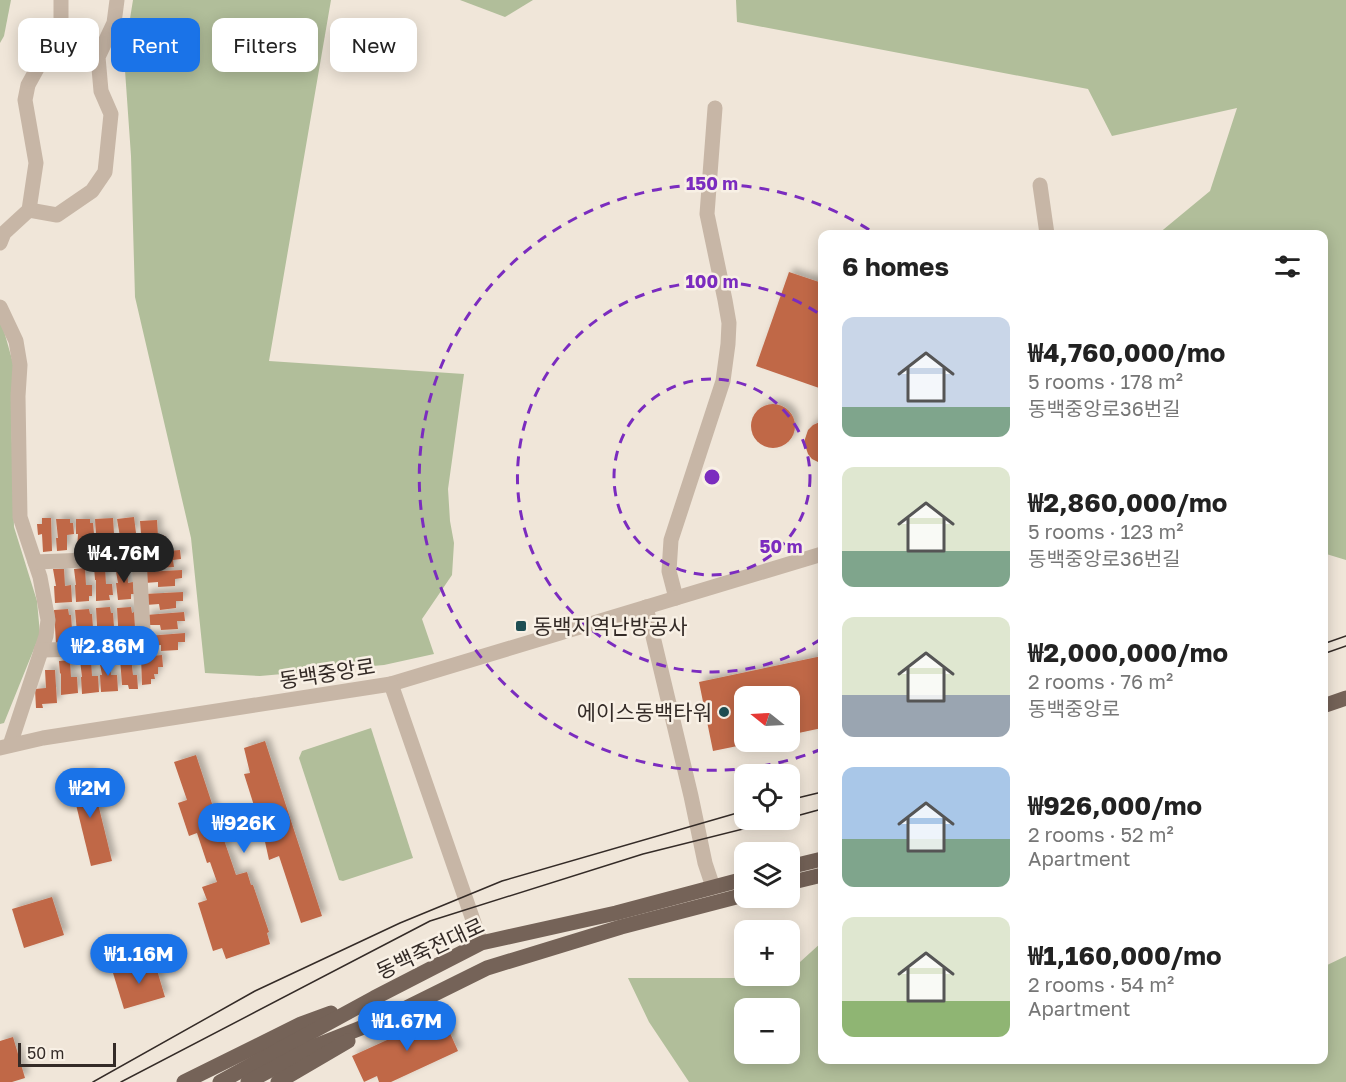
<!DOCTYPE html>
<meta charset="utf-8">
<style>
body{margin:0;font-family:"Golos Text","Noto Sans KR",sans-serif;background:#f2f2f2;color:#222;height:100vh;display:flex;flex-direction:column;font-size:22px;white-space:nowrap}
*{box-sizing:border-box;margin:0}
p{font-size:20px;color:#767676}
.icon{flex:none;width:33px;height:33px;fill:none;stroke:currentColor;stroke-width:2;stroke-linecap:round;stroke-linejoin:round}
.map{position:relative;flex:1;overflow:hidden}
.side{position:absolute;left:818px;top:230px;width:510px;height:834px;display:flex;flex-direction:column;background:#fff;border-radius:12px;box-shadow:0 3px 15px #0003}
.side>*{flex:none}
.banner{position:absolute;left:18px;top:18px;width:570px;height:54px;display:flex;gap:12px}
.needle{width:39px;rotate:288deg}
.buttons{position:absolute;left:734px;top:686px;display:grid;gap:12px}
.buttons a{display:grid;place-items:center;width:66px;height:66px;border-radius:12px;background:#fff;box-shadow:0 3px 15px #0003;font-size:30px}
.scale{position:absolute;left:18px;bottom:15px;width:98px;box-sizing:border-box;padding-left:6px;border:3px solid #342b27;border-top:0;font-size:16px;line-height:21px;white-space:nowrap;color:#342b27;-webkit-text-stroke:4px #f8f0e5;paint-order:stroke}
.price{position:absolute;translate:-50% -51px;padding:0 14px;border-radius:21px;background:#1a73e8;color:#fff;font-size:20px;line-height:39px;filter:drop-shadow(0 2px 3px #0008)}
.price::after{content:'';position:absolute;left:50%;top:36px;width:18px;height:14px;margin-left:-9px;background:inherit;clip-path:polygon(0 0,100% 0,50% 100%)}
.price.active{background:#222;color:#fff}
ul{padding:0;list-style:none}
li{display:flex;align-items:center;gap:18px;height:150px;padding:0 24px}
li span{display:grid;place-items:center;flex:none;width:168px;height:120px;border-radius:12px;color:#555}
li>.icon{margin-inline-start:auto}
span .icon{width:72px;height:72px;fill:#fffc;stroke-width:1}
li b{font-size:26px}
h2{display:flex;justify-content:space-between;align-items:center;height:72px;padding:0 24px;font-size:26px}
.tag{padding:0 21px;border-radius:12px;background:#fff;box-shadow:0 3px 15px #0003;font-size:21px;line-height:54px}
.tag.active{background:#1a73e8;color:#fff}
.map>svg:first-child{display:block}
.green{fill:#b1be9a;fill-rule:evenodd}
.building{fill:#c06747;filter:url(#shadow)}
.lines{fill:none;stroke-linecap:round;stroke-linejoin:round}
.minor{stroke:#c7b6a6;stroke-width:15}
.major{stroke:#756358;stroke-width:15}
.tram{stroke:#342b27;stroke-width:1.5}
.ring{fill:none;stroke:#7b2cbf;stroke-width:3;stroke-dasharray:10 8}
.poi-dot{fill:#1e4e53;stroke:#f8f0e5;stroke-width:2}
.labels{text-anchor:middle;dominant-baseline:central;stroke-width:5;stroke-linejoin:round;paint-order:stroke}
.poi-label{font-size:21px;fill:#342b27;stroke:#f8f0e5;text-anchor:start}
.street-label{font-size:21px;fill:#342b27;stroke:#f8f0e5}
.centre{fill:#7b2cbf;stroke:#f8f0e5;stroke-width:3}
.ring-label{font-size:18px;text-anchor:middle;font-weight:bold;fill:#7b2cbf;stroke:#f8f0e5;stroke-width:5;stroke-linejoin:round;paint-order:stroke}
</style>
<div class="map">
<svg width="1346" height="1082" viewBox="0 0 1346 1082">
<defs>
<filter id="shadow"><feDropShadow dx="4.5" dy="-4.5" stdDeviation="3" flood-color="#0004"/></filter>
</defs>
<rect width="100%" height="100%" fill="#f0e6d9"/>
<g class="green">
<polygon points="0,0 11,0 4,36 0,43"/>
<polygon points="133,0 331,0 269,361 464,374 448,489 450,521 454,543 452,575 422,619 434,654 384,665 260,676 205,673 191,538 135,297 131,156 124,56"/>
<polygon points="460,0 533,0 505,17"/>
<polygon points="736,0 1346,0 1346,560 1323,553 1323,234 1158,234 1210,191 1237,108 1112,136 1088,89 737,22"/>
<polygon points="0,317 15,370 11,403 14,527 37,601 40,634 4,723 0,724"/>
<polygon points="371,728 413,858 343,881 339,880 299,758 302,751"/>
<path d="M822,942v117h501v-92l23,-11v126h-657l-40,-60 -21,-44h129l15,-3h17v-3zM744,1008h45v45h-45z"/>
</g>
<g class="building">
<polygon points="789,272 822,283 822,389 756,366"/>
<circle cx="773" cy="426" r="22"/>
<polygon points="822,421 822,464 812,459 808,454 804,442 808,430 813,425"/>
<polygon points="134,517 136,533 128,534 129,549 119,550 118,537 120,537 117,519"/>
<polygon points="42,518 51,518 52,551 43,552 42,534 38,535 37,524 42,524"/>
<polygon points="113,518 114,534 107,535 108,550 97,551 98,534 96,534 95,519"/>
<polygon points="56,519 70,519 70,523 73,523 74,534 67,535 67,550 57,551 56,538 58,538"/>
<polygon points="76,519 90,519 90,523 93,523 94,534 87,534 88,550 77,551 78,534 76,534"/>
<polygon points="157,520 158,536 164,535 165,545 142,547 140,521"/>
<polygon points="180,550 181,559 173,560 174,567 157,568 157,563 143,564 143,553"/>
<polygon points="115,566 127,566 128,583 133,582 134,594 131,594 131,599 118,600 116,583 118,583"/>
<polygon points="94,567 105,567 106,584 112,584 113,595 109,595 110,600 96,601 96,580 95,580"/>
<polygon points="85,568 86,585 92,585 92,596 89,596 89,601 76,602 75,585 76,585 74,569"/>
<polygon points="53,569 64,569 65,586 71,585 72,602 55,603 54,586 56,586"/>
<polygon points="182,570 182,578 175,579 175,586 158,587 158,582 145,583 144,572"/>
<polygon points="183,592 183,601 176,601 176,608 160,610 159,604 146,605 145,594"/>
<polygon points="110,607 111,613 113,613 114,627 108,627 109,642 98,643 96,608"/>
<polygon points="131,607 132,613 134,612 135,627 129,627 130,642 119,642 117,608"/>
<polygon points="68,609 69,615 71,615 72,629 66,629 67,644 56,644 54,610"/>
<polygon points="89,609 90,614 92,614 93,628 87,629 88,643 78,644 75,610"/>
<polygon points="184,612 185,621 177,621 178,629 161,630 160,625 147,625 146,615"/>
<polygon points="185,633 185,642 178,642 178,650 161,651 161,645 148,646 147,636"/>
<polygon points="162,655 163,667 158,667 158,674 154,674 155,679 151,679 151,684 142,685 141,657"/>
<polygon points="822,656 822,728 789,735 789,696 744,696 744,741 757,742 713,751 699,682"/>
<polygon points="131,657 133,675 137,675 138,689 129,689 128,685 122,685 120,658"/>
<polygon points="110,658 111,675 117,675 118,691 101,692 100,675 102,675 99,659"/>
<polygon points="91,659 92,676 98,676 99,692 82,694 81,677 82,677 80,660"/>
<polygon points="70,660 71,677 77,677 78,693 61,695 61,673 60,674 59,661"/>
<polygon points="45,670 55,670 57,703 42,704 43,708 36,708 35,689 46,688"/>
<polygon points="265,741 322,916 301,923 279,856 269,860 262,828 224,840 236,875 247,872 251,885 253,885 269,932 267,933 270,944 226,959 222,948 213,951 198,903 207,900 202,887 217,882 210,862 207,863 197,833 189,836 178,803 187,800 174,762 196,755 219,825 256,812 244,774 250,773 244,748"/>
<polygon points="90,771 112,861 91,866 69,776"/>
<polygon points="52,897 64,935 24,948 12,909"/>
<polygon points="154,960 165,997 124,1009 113,973"/>
<polygon points="442,1015 458,1051 391,1082 379,1082 377,1076 364,1082 352,1056"/>
<polygon points="13,1037 25,1078 12,1082 0,1082 0,1041"/>
</g>
<g class="lines">
<g class="minor">
<polyline points="1040,185 1047,234"/>
<polyline points="29,210 57,215 92,191 105,172 111,114 101,91 98,57 114,23 117,0"/>
<polyline points="0,243 4,233 29,210 36,163 25,100 28,85 61,25 61,0"/>
<polyline points="0,307 16,341 20,365 18,396 20,517 40,577 48,620 46,636 10,745"/>
<polyline points="35,562 139,558 144,648 41,650"/>
<polyline points="676,598 669,571 671,540 723,381 728,344 729,323 725,300 707,214 715,108"/>
<polyline points="646,607 691,796 705,863 713,887"/>
<polyline points="391,684 822,554"/>
<polyline points="0,748 43,738 391,684 481,943"/>
</g>
<g class="major">
<polyline points="1323,706 1346,698"/>
<polyline points="789,867 822,859"/>
<polyline points="789,883 822,875"/>
<polyline points="184,1082 301,1024 331,1013"/>
<polyline points="220,1082 374,998 481,943 616,913 744,879"/>
<polyline points="248,1082 313,1047 386,1018 487,968 621,927 744,895"/>
<polyline points="278,1082 348,1041"/>
</g>
<g class="tram">
<polyline points="1323,644 1346,636"/>
<polyline points="1323,654 1346,646"/>
<polyline points="789,800 822,792"/>
<polyline points="789,818 822,809"/>
<polyline points="93,1082 255,991 400,923 502,881 744,811"/>
<polyline points="121,1082 430,921 643,854 783,819"/>
</g>
</g>
<g class="ring">
<circle cx="712" cy="477" r="98"/>
<path d="M821 639A195 195 0 1 1 821 315"/>
<path d="M822 749A293 293 0 1 1 874 233"/>
</g>
<g class="poi-dot">
<rect x="515" y="620" width="12" height="12" rx="3"/>
<circle cx="724" cy="712" r="6"/>
</g>
<g class="labels">
<g class="poi-label">
<text x="533" y="626">동백지역난방공사</text>
<text x="712" y="712" text-anchor="end">에이스동백타워</text>
</g>
<g class="street-label">
<text transform="translate(327 673) rotate(-9)">동백중앙로</text>
<text transform="translate(430 948) rotate(-25)">동백죽전대로</text>
</g>
</g>
<circle cx="712" cy="477" r="9" class="centre"/>
<g class="ring-label">
<text x="712" y="190">150 m</text>
<text x="712" y="288">100 m</text>
<text x="781" y="553">50 m</text>
</g>
</svg>
<div class="buttons">
<a><svg class="needle" viewBox="-14 -14 28 28"><path d="M0-13l5 13h-10z" fill="#e53935"/><path d="M0 13l5-13h-10z" fill="#767676"/></svg></a>
<a><svg class="icon" aria-label="locate" viewBox="0 0 24 24"><circle cx="12" cy="12" r="6"/><path d="M12 2v4M12 18v4M2 12h4M18 12h4"/></svg></a>
<a><svg class="icon" aria-label="layers" viewBox="0 0 24 24"><path d="M12 4l9 5-9 5-9-5zM3 14l9 5 9-5"/></svg></a>
<a>+</a>
<a>−</a>
</div>
<div class="scale">50 m</div>
<b class="price active" style="left:124px;top:584px">₩4.76M</b>
<b class="price" style="left:108px;top:677px">₩2.86M</b>
<b class="price" style="left:90px;top:819px">₩2M</b>
<b class="price" style="left:244px;top:854px">₩926K</b>
<b class="price" style="left:139px;top:985px">₩1.16M</b>
<b class="price" style="left:407px;top:1052px">₩1.67M</b>
<div class="banner">
<a class="tag">Buy</a>
<a class="tag active">Rent</a>
<a class="tag">Filters</a>
<a class="tag">New</a>
</div>
<section class="side">
<h2>6 homes<svg class="icon" aria-label="filters" viewBox="0 0 24 24"><path d="M4 7h16M4 17h16"/><circle cx="9" cy="7" r="2"/><circle cx="15" cy="17" r="2"/></svg></h2>
<ul>
<li><span style="background:linear-gradient(#c9d6e8 75%,#7fa58c 0)"><svg class="icon" aria-label="home" viewBox="0 0 24 24"><path d="M3 11l9-7 9 7M6 9v11h12V9"/></svg></span><div><b>₩4,760,000/mo</b><p>5 rooms · 178 m²</p><p>동백중앙로36번길</p></div></li>
<li><span style="background:linear-gradient(#dfe7d0 70%,#7fa58c 0)"><svg class="icon" aria-label="home" viewBox="0 0 24 24"><path d="M3 11l9-7 9 7M6 9v11h12V9"/></svg></span><div><b>₩2,860,000/mo</b><p>5 rooms · 123 m²</p><p>동백중앙로36번길</p></div></li>
<li><span style="background:linear-gradient(#dfe7d0 65%,#9aa5b1 0)"><svg class="icon" aria-label="home" viewBox="0 0 24 24"><path d="M3 11l9-7 9 7M6 9v11h12V9"/></svg></span><div><b>₩2,000,000/mo</b><p>2 rooms · 76 m²</p><p>동백중앙로</p></div></li>
<li><span style="background:linear-gradient(#a9c7e8 60%,#7fa58c 0)"><svg class="icon" aria-label="home" viewBox="0 0 24 24"><path d="M3 11l9-7 9 7M6 9v11h12V9"/></svg></span><div><b>₩926,000/mo</b><p>2 rooms · 52 m²</p><p>Apartment</p></div></li>
<li><span style="background:linear-gradient(#dfe7d0 70%,#8fb573 0)"><svg class="icon" aria-label="home" viewBox="0 0 24 24"><path d="M3 11l9-7 9 7M6 9v11h12V9"/></svg></span><div><b>₩1,160,000/mo</b><p>2 rooms · 54 m²</p><p>Apartment</p></div></li>
</ul>
</section>
</div>
